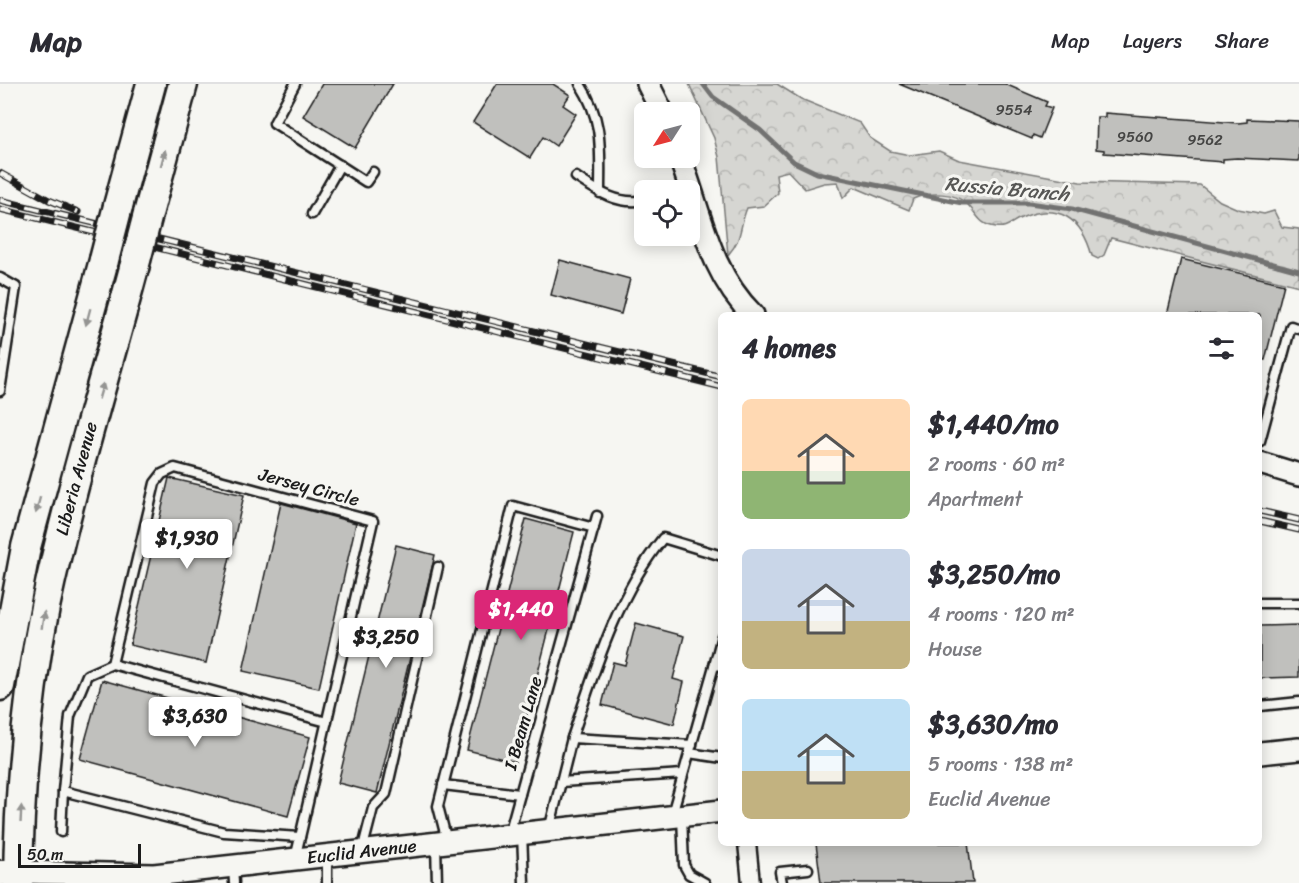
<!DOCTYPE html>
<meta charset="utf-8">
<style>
body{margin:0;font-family:Sriracha,sans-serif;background:#f2f2f3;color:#2b2b33;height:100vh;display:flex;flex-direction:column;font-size:22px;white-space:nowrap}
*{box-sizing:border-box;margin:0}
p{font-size:20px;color:#7c7c81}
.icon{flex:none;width:33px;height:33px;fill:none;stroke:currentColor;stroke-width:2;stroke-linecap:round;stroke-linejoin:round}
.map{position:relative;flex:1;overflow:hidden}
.panel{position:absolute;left:718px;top:228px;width:544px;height:534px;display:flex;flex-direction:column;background:#fff;border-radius:9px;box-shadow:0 3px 15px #0003}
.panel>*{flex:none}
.needle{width:39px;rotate:234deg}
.controls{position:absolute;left:634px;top:18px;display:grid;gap:12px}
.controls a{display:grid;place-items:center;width:66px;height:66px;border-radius:9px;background:#fff;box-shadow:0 3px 15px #0003;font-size:30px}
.scale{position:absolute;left:18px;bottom:15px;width:123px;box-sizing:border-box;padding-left:6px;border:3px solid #1c1c1c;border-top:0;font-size:16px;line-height:21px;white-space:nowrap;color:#1c1c1c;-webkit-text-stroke:4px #f6f6f2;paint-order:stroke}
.price{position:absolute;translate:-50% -51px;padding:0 14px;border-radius:6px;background:#fff;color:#222;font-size:20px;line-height:39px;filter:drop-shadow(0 2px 3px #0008)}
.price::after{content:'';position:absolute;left:50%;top:36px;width:18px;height:14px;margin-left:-9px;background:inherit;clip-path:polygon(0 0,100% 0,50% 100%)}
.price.selected{background:#db2777;color:#fff}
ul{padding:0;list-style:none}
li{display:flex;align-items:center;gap:18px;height:150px;padding:0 24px}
li span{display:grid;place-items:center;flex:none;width:168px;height:120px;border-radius:9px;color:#555}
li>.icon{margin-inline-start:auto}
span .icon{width:72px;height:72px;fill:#fffc;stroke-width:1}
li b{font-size:26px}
h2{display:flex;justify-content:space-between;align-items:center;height:72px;padding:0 24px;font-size:26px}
header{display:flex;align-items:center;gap:36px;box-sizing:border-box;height:84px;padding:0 30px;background:#fff;border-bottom:2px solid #e1e1e2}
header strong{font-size:28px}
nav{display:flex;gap:33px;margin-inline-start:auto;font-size:21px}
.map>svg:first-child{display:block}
.forest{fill:url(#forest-crowns);stroke:#797977;stroke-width:1.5}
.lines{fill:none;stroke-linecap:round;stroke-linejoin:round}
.stream{stroke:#727271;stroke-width:5}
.building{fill:#c0c0bd;stroke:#1c1c1c;stroke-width:1.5}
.service-casing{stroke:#1c1c1c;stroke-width:13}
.minor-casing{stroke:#1c1c1c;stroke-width:21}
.tertiary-casing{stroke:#1c1c1c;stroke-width:26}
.secondary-casing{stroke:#1c1c1c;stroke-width:28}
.trunk-casing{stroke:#1c1c1c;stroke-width:33}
.service{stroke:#f6f6f2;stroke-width:8}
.minor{stroke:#f6f6f2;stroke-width:16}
.tertiary{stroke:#f6f6f2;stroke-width:21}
.secondary{stroke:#f6f6f2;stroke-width:24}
.trunk{stroke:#f6f6f2;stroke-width:28}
.rail-casing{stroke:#1c1c1c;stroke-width:7}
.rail{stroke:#f6f6f2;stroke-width:4.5;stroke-dasharray:14;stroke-linecap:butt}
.trunk-bridge-casing{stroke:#1c1c1c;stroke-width:33;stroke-linecap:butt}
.trunk-bridge{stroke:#f6f6f2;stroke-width:28}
.oneway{fill:#949492}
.labels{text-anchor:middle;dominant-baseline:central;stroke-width:6;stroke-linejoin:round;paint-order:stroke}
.number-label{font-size:15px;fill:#454544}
.street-label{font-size:18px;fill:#1c1c1c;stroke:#f6f6f2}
.water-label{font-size:20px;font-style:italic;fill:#565654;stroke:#f6f6f2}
</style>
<header>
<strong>Map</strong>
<nav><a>Map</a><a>Layers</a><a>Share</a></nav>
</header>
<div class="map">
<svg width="1299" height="799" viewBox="0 0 1299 799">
<defs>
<pattern id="forest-crowns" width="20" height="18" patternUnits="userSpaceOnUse" patternTransform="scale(1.5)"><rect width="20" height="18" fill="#d6d6d2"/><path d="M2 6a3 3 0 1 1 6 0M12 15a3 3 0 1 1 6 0" fill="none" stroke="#b7b7b4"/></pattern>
</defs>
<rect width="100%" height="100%" fill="#f6f6f2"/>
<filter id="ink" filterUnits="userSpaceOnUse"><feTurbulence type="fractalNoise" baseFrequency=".0167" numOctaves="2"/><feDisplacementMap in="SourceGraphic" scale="12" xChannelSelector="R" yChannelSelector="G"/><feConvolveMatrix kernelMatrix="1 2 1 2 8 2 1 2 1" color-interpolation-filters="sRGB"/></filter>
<g filter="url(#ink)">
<path class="forest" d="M689,0h88l24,15 59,24 10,15 20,13 20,4 29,-4 20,9 121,22 120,3 20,16 18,8 26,5 10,-3 8,16 17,2v57l-188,-48 -7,17 -6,4 -6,-3c-10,-38 -34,-54 -71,-38 -10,4 -14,11 -25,9 -17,-2 -18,-12 -28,-22 -13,-14 -39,-13 -55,-6l-4,11 -55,-23 -11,11 -5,-16 -14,1 -19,6 -17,-18 -12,3 2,19 -14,13 -17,2c-8,19 -4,30 -19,47l-9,-98 -5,-19z"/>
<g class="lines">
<polyline class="stream" points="703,0 713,13 760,46 794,78 817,89 962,119 1029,119 1072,125 1299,187"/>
</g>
<g class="building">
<polygon points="322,0 393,0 355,64 303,32"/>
<polygon points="497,0 553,0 570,11 563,21 576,30 556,62 543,53 530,74 473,38"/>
<polygon points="899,0 1005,0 1047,18 1045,22 1052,24 1040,54 1033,51 1032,55"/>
<polygon points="1105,29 1238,39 1247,38 1247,35 1299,37 1299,74 1298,77 1237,74 1223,75 1223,78 1104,69 1104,66 1096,65 1097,33 1105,33"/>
<polygon points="1181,175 1284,200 1265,276 1260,276 1260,231 1167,231"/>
<polygon points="560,176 630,195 621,230 551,211"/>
<polygon points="169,394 244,411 206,579 130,561"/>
<polygon points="281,419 356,439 319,604 243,587"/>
<polygon points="526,435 574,448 515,678 467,666"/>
<polygon points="396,461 435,471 377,709 338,699"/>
<polygon points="636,539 684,552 673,595 684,598 674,640 602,621 613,578 625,581"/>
<polygon points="1299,541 1299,593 1260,594 1260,542"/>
<polygon points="102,596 310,653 288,732 80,675"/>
<polygon points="828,759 968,759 973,799 821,799 816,760"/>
</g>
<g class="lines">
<g class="service-casing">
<g id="service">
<polyline points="295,0 274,39 366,98 373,88"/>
<path d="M580,0c24,37 20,67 20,109"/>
<path d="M576,93c21,14 43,29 69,23"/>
<polyline points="676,106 690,101"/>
<polyline points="312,130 340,81"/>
<polyline points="0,194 16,203 0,307"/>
<polyline points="1260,357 1291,242 1299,245"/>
<polyline points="1260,519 1299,519"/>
<polyline points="112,580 155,399 162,390 175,384 373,437 295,775"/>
<polyline points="714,582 722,552"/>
<polyline points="1260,622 1299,618"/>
<path d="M572,654c23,-69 45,-143 91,-200l59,18"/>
<polyline points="689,669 722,674"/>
<polyline points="561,698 683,690"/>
<polyline points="443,701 520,710"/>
<polyline points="672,730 714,582 722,581"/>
<polyline points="682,732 684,781 689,790 705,799"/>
<polyline points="549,746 572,654 692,661"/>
<polyline points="61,748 63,707"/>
<polyline points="522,749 524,799"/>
<polyline points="509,750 597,432"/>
<polyline points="300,753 224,748 63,707 70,632 87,591 112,580 327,638"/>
<polyline points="447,757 438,722 513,422 594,444"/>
<polyline points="436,760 437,799"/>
<polyline points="362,767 373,724 386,710 438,483"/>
<polyline points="327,772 327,799"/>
<polyline points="233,782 234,799"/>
<polyline points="782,799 780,788 808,785"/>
</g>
</g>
<g class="minor-casing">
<polyline id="minor" points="747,759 751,799"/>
</g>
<g class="tertiary-casing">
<g id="tertiary">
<polyline points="648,0 662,28"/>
<path d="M680,74c21,55 29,114 73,157"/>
<polyline points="1260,379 1299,391"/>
<polyline points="1260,669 1299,665"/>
<path id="s1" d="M18,788l136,3 568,-64"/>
</g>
</g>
<g class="secondary-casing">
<polyline id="secondary" points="0,789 18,788"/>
</g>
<g class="trunk-casing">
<g id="trunk">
<polyline points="118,122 151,0"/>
<polyline points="148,130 183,0"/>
<polyline points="0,602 26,463 104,176"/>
<path id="s2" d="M18,799c1,-92 9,-186 27,-276 24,-114 59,-226 89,-339"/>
</g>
</g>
<use href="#service" class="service"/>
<use href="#minor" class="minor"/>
<use href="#tertiary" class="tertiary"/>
<use href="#secondary" class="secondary"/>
<use href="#trunk" class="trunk"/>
<g class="rail-casing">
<g id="rail">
<polyline points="0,89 49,116 78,128"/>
<polyline points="0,116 722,293"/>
<polyline points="0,125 722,303"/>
<polyline points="1260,427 1299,436"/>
<polyline points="1260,437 1299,446"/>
</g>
</g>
<use href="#rail" class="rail"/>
<g class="trunk-bridge-casing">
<g id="trunk-bridge">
<polyline points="104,176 118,122"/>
<polyline points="134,184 148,130"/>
</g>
</g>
<use href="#trunk-bridge" class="trunk-bridge"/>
</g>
<defs><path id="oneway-solid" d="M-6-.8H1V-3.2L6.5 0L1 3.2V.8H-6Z" transform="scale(1.5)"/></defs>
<g class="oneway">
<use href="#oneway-solid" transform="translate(163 74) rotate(-75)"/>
<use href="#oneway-solid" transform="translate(88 233) rotate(105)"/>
<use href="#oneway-solid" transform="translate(101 307) rotate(-74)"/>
<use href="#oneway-solid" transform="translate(38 421) rotate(105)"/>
<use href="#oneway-solid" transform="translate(43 536) rotate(-81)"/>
<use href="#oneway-solid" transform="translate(21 730) rotate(-87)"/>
</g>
</g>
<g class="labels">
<g class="number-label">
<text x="1014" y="26">9554</text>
<text x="1135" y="53">9560</text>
<text x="1205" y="56">9562</text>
</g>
<g class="street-label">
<text stroke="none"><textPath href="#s2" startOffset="410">Liberia Avenue</textPath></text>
<text transform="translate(309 403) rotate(15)">Jersey Circle</text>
<text transform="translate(523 639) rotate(-74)">I Beam Lane</text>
<text stroke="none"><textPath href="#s1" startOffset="345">Euclid Avenue</textPath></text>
</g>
<g class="water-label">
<text transform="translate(1007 105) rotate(5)">Russia Branch</text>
</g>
</g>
</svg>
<div class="controls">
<a><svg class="needle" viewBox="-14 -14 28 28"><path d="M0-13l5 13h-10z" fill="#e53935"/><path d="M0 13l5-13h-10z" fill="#7c7c81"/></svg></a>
<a><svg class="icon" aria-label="locate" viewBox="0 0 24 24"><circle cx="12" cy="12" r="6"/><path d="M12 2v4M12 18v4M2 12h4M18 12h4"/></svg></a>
</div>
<div class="scale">50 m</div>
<b class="price" style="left:187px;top:486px">$1,930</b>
<b class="price selected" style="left:521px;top:557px">$1,440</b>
<b class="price" style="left:386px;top:585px">$3,250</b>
<b class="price" style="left:195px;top:664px">$3,630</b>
<section class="panel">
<h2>4 homes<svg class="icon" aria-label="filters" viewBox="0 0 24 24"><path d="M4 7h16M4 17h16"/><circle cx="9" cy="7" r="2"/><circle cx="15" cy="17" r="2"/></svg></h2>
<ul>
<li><span style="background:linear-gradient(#ffd9b3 60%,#8fb573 0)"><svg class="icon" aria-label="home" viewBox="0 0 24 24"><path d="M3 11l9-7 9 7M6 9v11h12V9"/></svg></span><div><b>$1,440/mo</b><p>2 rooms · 60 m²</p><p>Apartment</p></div></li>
<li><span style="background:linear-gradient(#c9d6e8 60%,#c2b280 0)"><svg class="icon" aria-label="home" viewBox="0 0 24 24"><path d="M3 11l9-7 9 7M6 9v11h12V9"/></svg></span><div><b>$3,250/mo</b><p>4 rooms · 120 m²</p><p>House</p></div></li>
<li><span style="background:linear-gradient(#bfe0f5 60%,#c2b280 0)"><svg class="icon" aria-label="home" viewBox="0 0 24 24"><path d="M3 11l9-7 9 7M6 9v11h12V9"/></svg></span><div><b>$3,630/mo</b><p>5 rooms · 138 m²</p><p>Euclid Avenue</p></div></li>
</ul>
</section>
</div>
